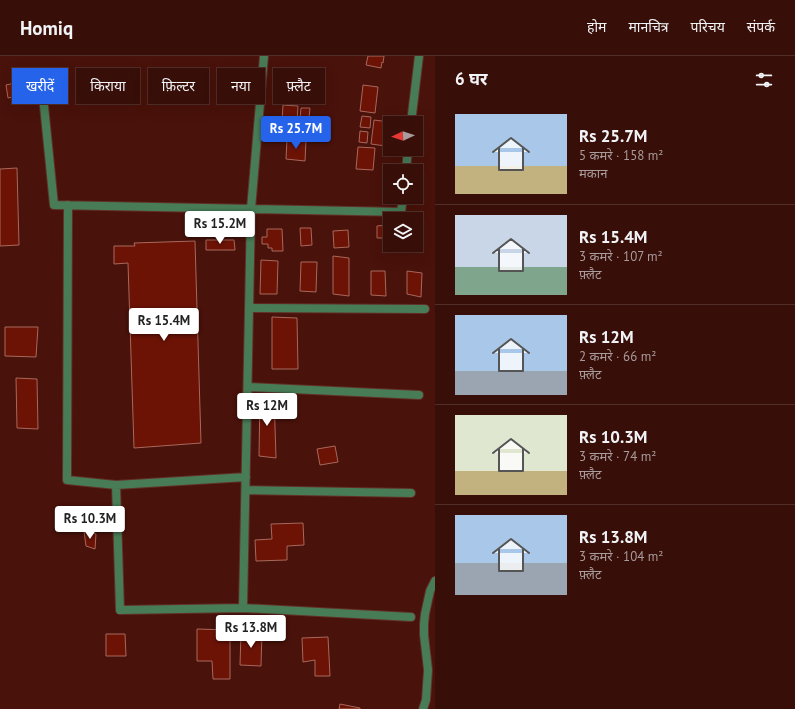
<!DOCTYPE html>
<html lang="hi">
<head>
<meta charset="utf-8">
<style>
  :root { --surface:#370e08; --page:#3e1712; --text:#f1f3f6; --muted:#aa9c9c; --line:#512e29; --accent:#2563eb }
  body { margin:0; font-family:"PT Sans","Noto Sans Devanagari",sans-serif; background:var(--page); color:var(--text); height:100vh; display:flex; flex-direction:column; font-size:15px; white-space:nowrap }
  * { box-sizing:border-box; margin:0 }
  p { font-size:13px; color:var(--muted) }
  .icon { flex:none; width:22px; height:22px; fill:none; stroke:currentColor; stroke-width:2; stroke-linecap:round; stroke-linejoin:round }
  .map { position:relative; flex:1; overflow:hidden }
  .sheet { display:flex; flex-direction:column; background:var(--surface); width:360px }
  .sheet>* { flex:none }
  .guide { position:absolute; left:12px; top:12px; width:363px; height:36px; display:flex; gap:8px }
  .needle { width:26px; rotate:267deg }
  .tools { position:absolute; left:383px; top:60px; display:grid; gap:8px }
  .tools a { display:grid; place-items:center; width:40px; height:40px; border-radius:0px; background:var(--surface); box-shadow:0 4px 16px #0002,0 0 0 1px var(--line); font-size:20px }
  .price { position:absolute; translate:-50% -34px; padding:0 9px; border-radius:4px; background:#fff; color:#222; font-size:13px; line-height:26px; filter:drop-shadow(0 1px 2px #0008) }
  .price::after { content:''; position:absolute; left:50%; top:24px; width:12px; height:9px; margin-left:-6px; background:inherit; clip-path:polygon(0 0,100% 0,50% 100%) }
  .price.selected { background:var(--accent); color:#fff }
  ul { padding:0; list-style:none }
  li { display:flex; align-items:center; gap:12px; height:100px; padding:0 20px }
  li+li { border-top:1px solid var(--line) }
  li span { display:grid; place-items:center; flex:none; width:112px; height:80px; border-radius:0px; color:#555 }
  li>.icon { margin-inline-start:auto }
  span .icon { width:48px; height:48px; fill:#fffc; stroke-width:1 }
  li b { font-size:17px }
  h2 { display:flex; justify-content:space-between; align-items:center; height:48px; padding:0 20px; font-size:17px }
  .tag { padding:0 14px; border-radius:0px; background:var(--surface); box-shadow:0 4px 16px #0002,0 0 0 1px var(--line); font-size:14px; line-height:36px }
  .tag.selected { background:var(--accent); color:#fff }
  header { display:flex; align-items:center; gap:24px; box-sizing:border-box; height:56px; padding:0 20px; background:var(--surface); border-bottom:1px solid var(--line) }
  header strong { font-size:19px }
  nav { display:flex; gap:22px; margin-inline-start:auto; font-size:14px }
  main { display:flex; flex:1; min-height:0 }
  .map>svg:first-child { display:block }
  .building { fill:#6c1306; stroke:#a8685c }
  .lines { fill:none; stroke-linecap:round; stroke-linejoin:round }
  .street-casing { stroke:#622f27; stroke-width:10 }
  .street { stroke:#477c56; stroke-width:8 }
</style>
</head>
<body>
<header>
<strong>Homiq</strong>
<nav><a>होम</a><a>मानचित्र</a><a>परिचय</a><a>संपर्क</a></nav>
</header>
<main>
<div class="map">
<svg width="435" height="653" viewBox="0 0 435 653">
  <rect width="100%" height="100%" fill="#49120a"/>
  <path class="building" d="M368,0h16l-1,7 -1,-1 -1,6 -15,-3z
    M291,21l20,1 -1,26 -21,-1z
    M15,27l2,13 -9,2 -2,-13z
    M363,29l15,2 -3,26 -15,-2z
    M283,49l15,1 -2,31h-15z
    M301,52h9l-1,10h-9z
    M362,60l9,1 -1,11 -10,-1z
    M374,64l15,2 -3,24 -15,-2z
    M299,68l8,1 -1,10h-8z
    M360,75l8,1 -1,11 -8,-1z
    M287,83l19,1 -1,21 -19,-2z
    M358,91l17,1 -2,22 -17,-1z
    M17,112l2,77 -19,1v-77z
    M387,169v13h-10v-12z
    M300,172h11l1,17 -11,1z
    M267,173h15l1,22h-11v-3h-4v-4h-6v-7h5z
    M348,174l1,17 -15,1 -1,-17z
    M206,184h28l1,10h-29z
    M195,185l6,202 -67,5 -6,-185 -14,1v-18h21l-1,-3z
    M333,200l16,2v38l-16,-2z
    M261,204l17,1 -1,33h-17z
    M301,206h16l-1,30 -16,-1z
    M371,215h14l1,25 -15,-1z
    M407,215l15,2 -1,24 -14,-3z
    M272,261l25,1 1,51h-26z
    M5,271h33l-2,30 -31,-1z
    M16,322l21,1 1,50 -21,-1z
    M260,338l14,1 2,63 -17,-2z
    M335,390l3,16 -18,3 -3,-16z
    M303,467l1,22 -17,1v14l-31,1 -1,-21 17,-1 -1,-15z
    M84,475l12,3 -1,15 -9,-3z
    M197,573l33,1v49h-17l-1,-18h-15z
    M262,575l-1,35 -21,-1 1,-33z
    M106,578h19l1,22h-20z
    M328,581l2,39h-15v-16l-12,2 -1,-24z
    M340,648l20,4v1h-21z"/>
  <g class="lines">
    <defs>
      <path id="street" d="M42,30l12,119 347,7 2,-15
        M411,67l8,-67
        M406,115l2,-22
        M68,149l-1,275 49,5 130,-8
        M249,252l176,1
        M248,331l171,8
        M116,429l4,125 123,-2 168,9
        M246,434l165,3
        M243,552l8,-399 13,-153
        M423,653l3,-9 2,-30 -4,-35v-11l1,-10 5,-23 5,-10"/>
    </defs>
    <use href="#street" class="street-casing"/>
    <use href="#street" class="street"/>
  </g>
</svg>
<div class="tools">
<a><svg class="needle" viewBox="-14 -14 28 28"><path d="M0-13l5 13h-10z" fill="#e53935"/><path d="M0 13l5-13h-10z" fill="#aa9c9c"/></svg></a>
<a><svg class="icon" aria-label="locate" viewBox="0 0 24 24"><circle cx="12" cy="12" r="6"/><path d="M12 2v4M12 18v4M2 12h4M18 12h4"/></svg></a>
<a><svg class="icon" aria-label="layers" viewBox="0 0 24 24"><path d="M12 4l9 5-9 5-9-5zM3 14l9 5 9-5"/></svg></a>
</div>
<b class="price selected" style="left:296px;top:94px">Rs 25.7M</b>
<b class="price" style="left:220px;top:189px">Rs 15.2M</b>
<b class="price" style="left:164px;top:286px">Rs 15.4M</b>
<b class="price" style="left:267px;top:371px">Rs 12M</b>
<b class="price" style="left:90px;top:484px">Rs 10.3M</b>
<b class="price" style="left:251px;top:593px">Rs 13.8M</b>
<div class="guide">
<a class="tag selected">खरीदें</a>
<a class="tag">किराया</a>
<a class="tag">फ़िल्टर</a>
<a class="tag">नया</a>
<a class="tag">फ़्लैट</a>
</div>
</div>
<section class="sheet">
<h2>6 घर<svg class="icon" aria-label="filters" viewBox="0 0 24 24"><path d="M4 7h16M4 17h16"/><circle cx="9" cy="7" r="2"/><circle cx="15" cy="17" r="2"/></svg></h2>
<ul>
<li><span style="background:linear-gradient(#a9c7e8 65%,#c2b280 0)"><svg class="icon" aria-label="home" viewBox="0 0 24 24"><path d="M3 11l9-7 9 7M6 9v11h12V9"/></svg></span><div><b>Rs 25.7M</b><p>5 कमरे · 158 m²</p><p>मकान</p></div></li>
<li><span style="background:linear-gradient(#c9d6e8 65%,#7fa58c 0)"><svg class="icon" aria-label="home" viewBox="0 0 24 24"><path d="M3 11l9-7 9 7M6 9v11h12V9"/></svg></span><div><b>Rs 15.4M</b><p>3 कमरे · 107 m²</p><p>फ़्लैट</p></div></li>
<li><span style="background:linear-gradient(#a9c7e8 70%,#9aa5b1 0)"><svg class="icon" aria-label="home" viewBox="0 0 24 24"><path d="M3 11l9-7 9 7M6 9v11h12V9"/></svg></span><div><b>Rs 12M</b><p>2 कमरे · 66 m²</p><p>फ़्लैट</p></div></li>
<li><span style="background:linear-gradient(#dfe7d0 70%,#c2b280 0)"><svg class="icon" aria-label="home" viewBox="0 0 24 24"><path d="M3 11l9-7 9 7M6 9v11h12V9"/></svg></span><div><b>Rs 10.3M</b><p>3 कमरे · 74 m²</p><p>फ़्लैट</p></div></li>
<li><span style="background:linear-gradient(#a9c7e8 60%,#9aa5b1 0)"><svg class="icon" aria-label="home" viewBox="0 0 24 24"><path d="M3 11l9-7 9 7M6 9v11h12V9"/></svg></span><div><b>Rs 13.8M</b><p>3 कमरे · 104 m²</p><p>फ़्लैट</p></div></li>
</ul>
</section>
</main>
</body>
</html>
